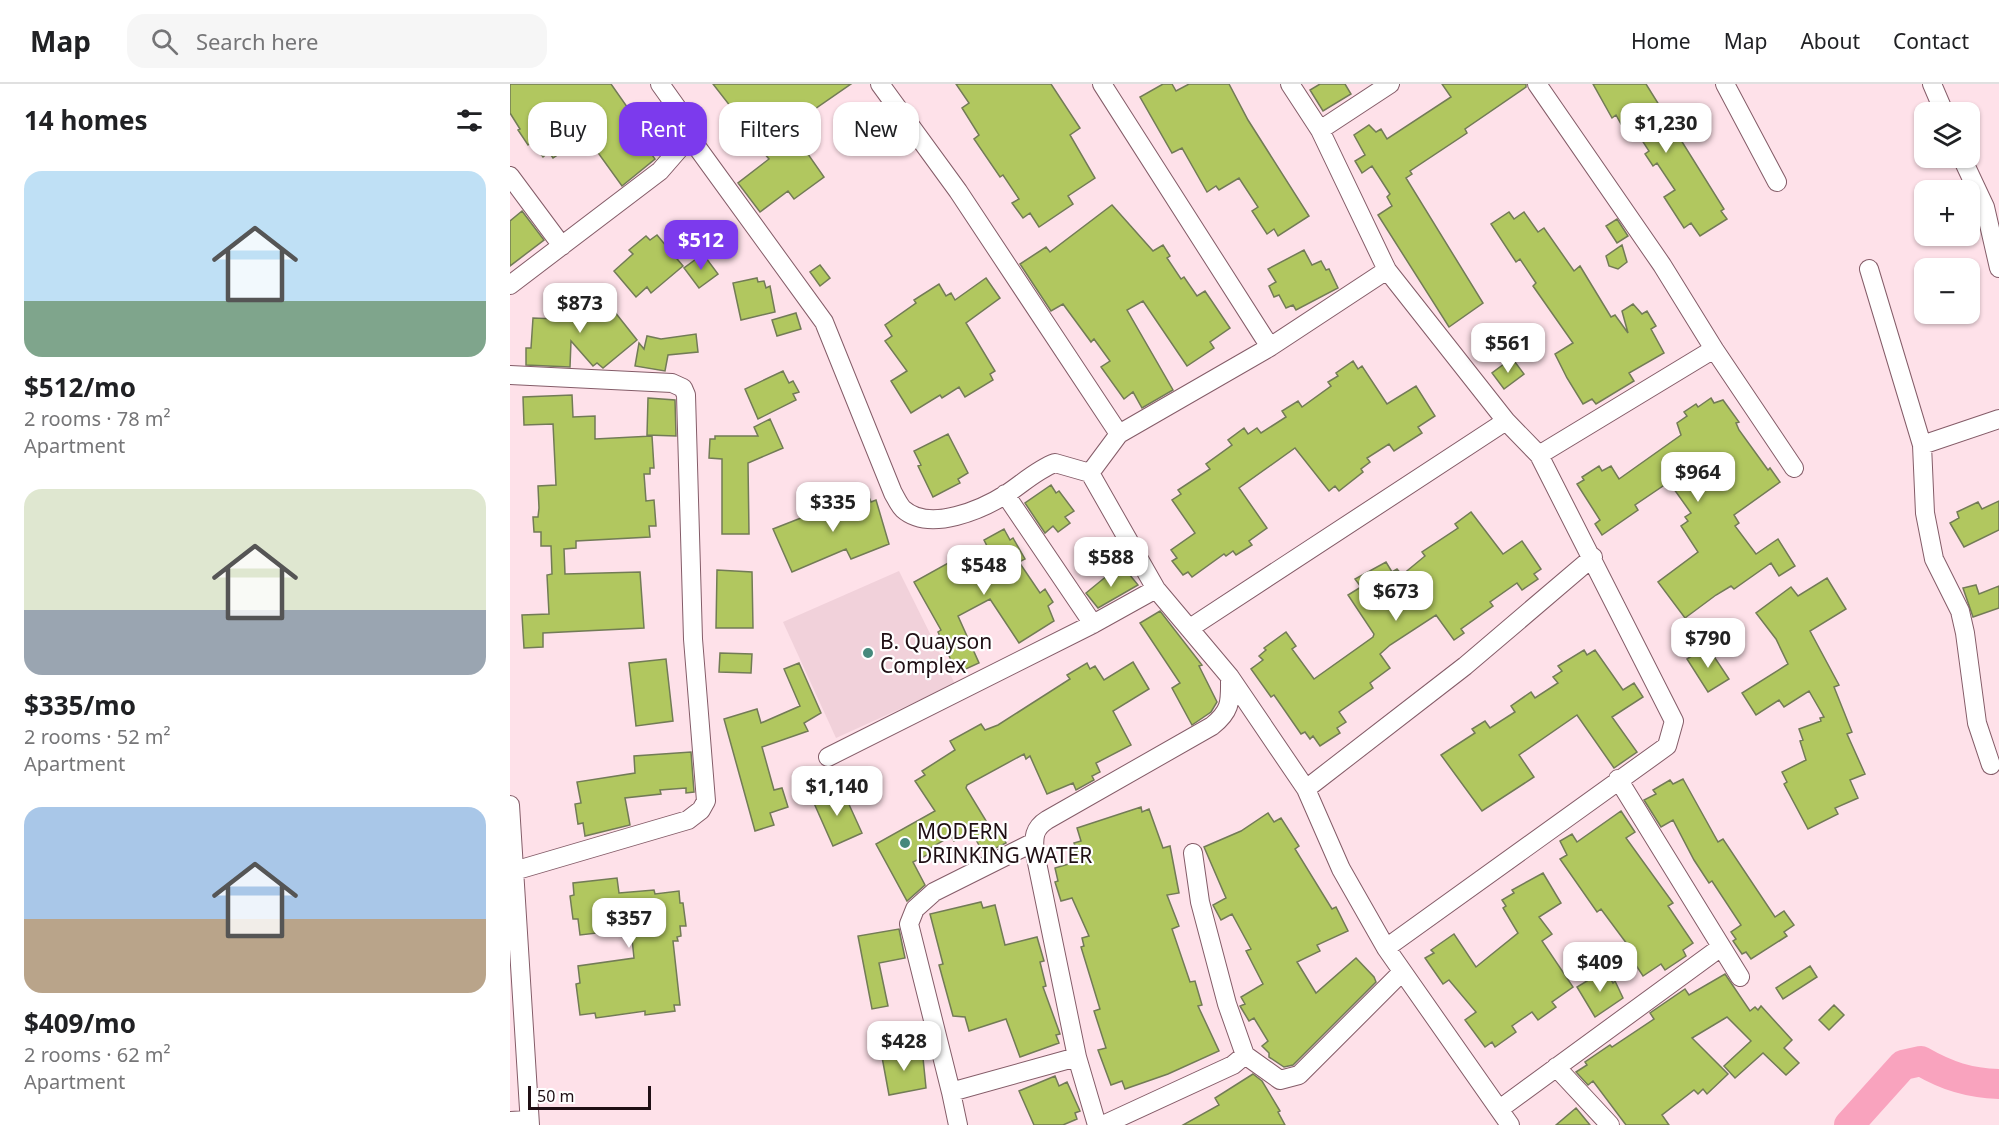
<!DOCTYPE html>
<html lang="en">
<head>
<meta charset="utf-8">
<style>
  :root { --surface:#fff; --page:#f6f6f6; --text:#202124; --muted:#757577; --line:#e0e0e0; --accent:#7c3aed }
  body { margin:0; font-family:"Noto Sans",sans-serif; background:var(--page); color:var(--text); height:100vh; display:flex; flex-direction:column; font-size:22px; white-space:nowrap }
  * { box-sizing:border-box; margin:0 }
  p { font-size:20px; color:var(--muted) }
  .icon { flex:none; width:33px; height:33px; fill:none; stroke:currentColor; stroke-width:2; stroke-linecap:round; stroke-linejoin:round }
  .map { position:relative; flex:1; overflow:hidden }
  .panel { display:flex; flex-direction:column; background:var(--surface); width:510px }
  .panel>* { flex:none }
  .top-card { position:absolute; left:18px; top:18px; width:570px; height:54px; display:flex; gap:12px }
  .buttons { position:absolute; left:1404px; top:18px; display:grid; gap:12px }
  .buttons a { display:grid; place-items:center; width:66px; height:66px; border-radius:12px; background:var(--surface); box-shadow:0 2px 4px #0004; font-size:30px }
  .scale { position:absolute; left:18px; bottom:15px; width:123px; box-sizing:border-box; padding-left:6px; border:3px solid #1f0f14; border-top:0; font-size:16px; line-height:21px; white-space:nowrap; color:#1f0f14; -webkit-text-stroke:4px #fff; paint-order:stroke }
  .price { position:absolute; translate:-50% -51px; padding:0 14px; border-radius:12px; background:#fff; color:#222; font-size:20px; line-height:39px; filter:drop-shadow(0 2px 3px #0008) }
  .price::after { content:''; position:absolute; left:50%; top:36px; width:18px; height:14px; margin-left:-9px; background:inherit; clip-path:polygon(0 0,100% 0,50% 100%) }
  .price.active { background:var(--accent); color:#fff }
  ul { padding:0; list-style:none }
  li { display:grid; align-content:center; gap:12px; height:318px; padding:0 24px }
  li span { display:grid; place-items:center; height:186px; border-radius:18px; color:#555 }
  li>.icon { margin-inline-start:auto }
  span .icon { width:108px; height:108px; fill:#fffc; stroke-width:1 }
  li b { font-size:26px }
  h2 { display:flex; justify-content:space-between; align-items:center; height:72px; padding:0 24px; font-size:26px }
  .tag { padding:0 21px; border-radius:18px; background:var(--surface); box-shadow:0 2px 4px #0004; font-size:21px; line-height:54px }
  .tag.active { background:var(--accent); color:#fff }
  header { display:flex; align-items:center; gap:36px; box-sizing:border-box; height:84px; padding:0 30px; background:var(--surface); border-bottom:2px solid var(--line) }
  header strong { font-size:28px }
  nav { display:flex; gap:33px; margin-inline-start:auto; font-size:21px }
  .search { width:420px; height:54px; background:var(--page); display:flex; align-items:center; gap:15px; box-sizing:border-box; padding:0 21px; border-radius:18px; color:var(--muted); font-size:22px }
  main { display:flex; flex:1; min-height:0 }
  .map>svg:first-child { display:block }
  .built { fill:#f1d1da }
  .lines { fill:none; stroke-linecap:round; stroke-linejoin:round }
  .river { stroke:#f9a3be; stroke-width:30 }
  .building { fill:#b1c75f; stroke:#727b56; stroke-width:1.5 }
  .minor-casing { stroke:#845c68; stroke-width:20 }
  .minor { stroke:#fff; stroke-width:18 }
  .poi-dot { fill:#46897c; stroke:#fff; stroke-width:2 }
  .labels { text-anchor:middle; dominant-baseline:central; stroke-width:4.5; stroke-linejoin:round; paint-order:stroke }
  .poi-label { font-size:21px; fill:#1f0f14; stroke:#fff; text-anchor:start }
</style>
</head>
<body>
<header>
<strong>Map</strong>
<div class="search"><svg class="icon" aria-label="search" viewBox="0 0 24 24"><circle cx="10" cy="10" r="6"/><path d="M15 15l6 6"/></svg>Search here</div>
<nav><a>Home</a><a>Map</a><a>About</a><a>Contact</a></nav>
</header>
<main>
<section class="panel">
<h2>14 homes<svg class="icon" aria-label="filters" viewBox="0 0 24 24"><path d="M4 7h16M4 17h16"/><circle cx="9" cy="7" r="2"/><circle cx="15" cy="17" r="2"/></svg></h2>
<ul>
<li><span style="background:linear-gradient(#bfe0f5 70%,#7fa58c 0)"><svg class="icon" aria-label="home" viewBox="0 0 24 24"><path d="M3 11l9-7 9 7M6 9v11h12V9"/></svg></span><div><b>$512/mo</b><p>2 rooms · 78 m²</p><p>Apartment</p></div></li>
<li><span style="background:linear-gradient(#dfe7d0 65%,#9aa5b1 0)"><svg class="icon" aria-label="home" viewBox="0 0 24 24"><path d="M3 11l9-7 9 7M6 9v11h12V9"/></svg></span><div><b>$335/mo</b><p>2 rooms · 52 m²</p><p>Apartment</p></div></li>
<li><span style="background:linear-gradient(#a9c7e8 60%,#b9a48a 0)"><svg class="icon" aria-label="home" viewBox="0 0 24 24"><path d="M3 11l9-7 9 7M6 9v11h12V9"/></svg></span><div><b>$409/mo</b><p>2 rooms · 62 m²</p><p>Apartment</p></div></li>
</ul>
</section>
<div class="map">
<svg width="1489" height="1041" viewBox="0 0 1489 1041">
  <rect width="100%" height="100%" fill="#fee1e9"/>
  <path class="built" d="M389,487l56,113 -119,54 -53,-116z"/>
  <g class="lines">
    <path class="river" d="M1339,1041l54,-60 18,-4c26,15 48,22 78,23"/>
  </g>
  <path class="building" d="M0,0h101l19,27 -6,4 31,44 -33,27 -36,-50 -33,22 -4,-6 -6,5 -11,-15 -4,3 -10,-15 2,-1 -10,-16z
    M203,0h138l-62,43 35,50 -30,22 -6,-8 -28,21 -22,-29 31,-24 -22,-26 -6,5 -13,-15 5,-5 -6,-8 4,-3z
    M446,0h95l29,44 -10,7 25,43 -27,18 5,8 -34,23 -9,-14 -7,5 -11,-15 7,-4 -16,-24 -3,2 -26,-38 5,-4 -17,-27 7,-5z
    M653,0h9l4,7 13,-7h40l19,36 61,96 -31,20 -4,-7 -7,5 -15,-23 6,-4 -19,-29 -20,12 -3,-4 -9,6 -25,-44 -10,5 -32,-56z
    M810,0h25l6,10 -28,17 -13,-21z
    M932,0h84v3l-61,42 2,4 -57,38 2,3 -6,4 77,125 -34,24 -71,-112 14,-9 -5,-9 3,-3 -18,-28 -10,7 -7,-12 10,-6 -11,-20 15,-10 7,7 5,-3 6,10 64,-42z
    M1083,0h53l78,125 -3,2 6,8 -27,17 -9,-13 -7,5 -20,-31 11,-7 -18,-27 -4,3 -8,-12 4,-3 -20,-31 -8,4 -5,-9 -4,3z
    M602,121l41,46 10,-6 7,11 -3,2 14,21 3,-2 13,19 8,-5 25,37 -20,14 4,6 -27,18 -44,-65 -16,9 46,80 -31,18 -9,-16 -9,7 -23,-32 9,-6 -16,-22 -3,3 -28,-38 -12,7 -31,-47 26,-17 4,5z
    M12,127l22,29 -34,26v-45z
    M999,128l5,7 10,-7 14,20 6,-4 30,43 6,-5 31,51 4,-2 13,18 -6,-22 11,-7 9,10 5,-3 9,15 -5,3 13,24 -35,20 5,8 -38,23 -4,-5 -9,5 -16,-26 -12,-24 18,-11 -40,-57 3,-3 -16,-24 -4,3 -25,-38z
    M1107,135l11,17 -11,7 -11,-17z
    M147,151l26,31 -32,27 -4,-6 -11,10 -22,-26 19,-17 -4,-4 17,-14 4,4z
    M1112,161l5,17 -9,7 -9,-3 -3,-10z
    M794,166l8,15 9,-4 5,9 3,-1 9,19 -42,22 -3,-5 -7,3 -7,-13 -5,2 -5,-11 7,-4 -8,-13z
    M193,170l15,20 -19,14 -15,-20z
    M310,181l10,13 -10,8 -10,-14z
    M247,194l1,4 6,-1 2,7 4,-2 5,26 -34,8 -8,-37z
    M476,194l14,20 -34,25 29,48 -5,3 3,6 -28,17 -6,-10 -17,11 -2,-3 -29,18 -20,-32 16,-10 -22,-30 7,-5 -7,-11 31,-22 -2,-3 25,-16 7,12 5,-3 4,7z
    M76,200l9,11 4,-3 38,48 -34,28 -6,-5 -4,3 -22,-25 -1,26 -44,-2v-17h5l2,-30 47,2 -16,-18z
    M286,229l5,16 -24,7 -5,-16z
    M186,250l2,18 -30,3 -3,16 -30,-5 4,-23 5,6 3,-13 14,3z
    M1002,274l12,16 -20,15 -12,-16z
    M843,277l5,8 4,-3 25,38 29,-18 19,30 -17,11 4,6 -28,18 -5,-7 -22,14 3,4 -9,7 2,3 -24,19 -4,-5 -6,5 -34,-43 -56,40 28,40 -18,13 3,4 -16,10 -3,-4 -7,5 -2,-2 -32,23 -4,-5 -5,3 -11,-14 5,-3 -6,-8 24,-17 -23,-33 9,-6 -3,-4 32,-21 -4,-5 26,-19 -4,-5 16,-12 4,6 9,-6 4,5 25,-16 -4,-6 16,-10 4,6 29,-21 -3,-4 10,-6 -2,-3z
    M273,287l6,12 4,-2 6,11 -6,2 3,6 -38,19 -13,-30z
    M62,311l1,22 22,-1v23l57,-3 2,32h-4v6h-6l2,27 8,-1 2,26h-7l1,11 -74,4v7l-12,1 1,25 75,-2 4,56 -101,5v14l-19,1 -2,-33 27,-1 -2,-39 5,-1 -1,-28h-10v-14h-7l-1,-15h5l1,-9 -1,-22 18,-1 -3,-61 -29,1 -1,-28z
    M138,314l27,2 1,36 -29,-1z
    M1201,314l3,5 9,-3 16,22 -3,1 3,7 29,40 2,-2 10,14 -46,33 5,8 -4,3 21,28 22,-15 17,27 -16,10 -8,-13 -37,26 -3,-3 -15,9 -31,23 -27,-36 40,-30 -17,-26 7,-5 -3,-4 6,-4 -22,-31 -34,23 3,5 -36,25 -7,-11 5,-4 -23,-36 7,-4 -2,-3 17,-11 3,5 9,-5 8,13 62,-44 -4,-12 10,-7 -3,-4 12,-8 2,3z
    M260,335l13,29 -35,15 1,71h-27v-75l-13,-1 1,-19h5v-3h43l-4,-9z
    M438,350l20,39 -10,6 2,4 -27,14 -15,-31 3,-1 -7,-14z
    M541,401l5,8 3,-2 15,20 -9,6 5,6 -12,9 -5,-6 -8,7 -20,-30z
    M357,408l4,10 5,-2 13,44 -38,15 -5,-10 -54,23 -19,-43z
    M1489,417v29l-35,17 -14,-24 9,-5 -2,-6 21,-10 4,7z
    M961,428l32,42 19,-13 19,28 -7,5 4,5 -16,11 -5,-7 -27,19 3,4 -32,23 3,4 -10,7 -18,-25 -46,30 -10,9 10,14 -20,15 3,5 -34,24 7,10 -9,6 3,5 -20,13 -7,-10 -3,3 -5,-7 -4,2 -27,-39 -3,2 -20,-28 12,-9 -4,-4 7,-6 -2,-2 22,-16 10,14 -4,3 22,30 59,-42 1,-3 -26,-39 13,-8 -6,-8 31,-17 6,10 5,-3 5,6 23,-19 -3,-4 36,-24 -3,-4z
    M494,445l6,11 3,-2 12,21 -6,3 21,31 5,-4 8,13 -5,4 6,15 -35,22 -29,-44 -32,17 21,47 -22,10 -19,-41 3,-2 -27,-48 45,-25 2,4 26,-15 -3,-6z
    M615,485l13,16 -40,23 -12,-15 28,-23 3,4z
    M207,486l35,2 1,56h-37z
    M1317,494l19,31 -36,22 29,54 -5,2 18,45 -5,2 18,40 -15,6 8,18 -23,10 3,6 -30,15 -24,-45 3,-2 -5,-10 24,-12 -6,-19 3,-1 -4,-11 22,-8 -1,-3 4,-1 -15,-26 -25,16 -5,-7 -23,15 -14,-22 46,-29 -12,-25 -20,-26 35,-26 7,9z
    M1466,501l3,9 20,-8v22l-26,9 -10,-29z
    M650,527l42,54 -3,1 18,36 -6,10 -19,13 -20,-37 8,-5 -40,-60z
    M1197,562l22,33 -21,13 -21,-33z
    M1074,566l3,5 8,-5 28,40 11,-7 9,14 -31,20 25,35 -23,16 -37,-53 -58,40 15,22 -52,34 -41,-56 34,-22 -3,-4 13,-8 5,7 25,-16 -4,-6 20,-14 4,6 23,-15 -5,-6 9,-6 -4,-5z
    M210,569l32,1 -1,19 -32,-1z
    M156,575l7,62 -37,5 -7,-63z
    M623,578l16,27 -36,22 18,34 -35,18 4,9 -8,4 2,4 -18,10 -3,-7 -26,11 -17,-38 -4,3 -2,-5 -57,31 -1,3 28,46 6,-3 6,12 -22,11 -13,-23 -17,10 -3,-5 -24,14 2,4 -16,8 12,23 -18,16 -31,-57 59,-33 -20,-30 10,-6 -3,-4 33,-21 -5,-9 31,-17 4,6 13,-5 72,-46 -3,-4 20,-12 3,6 5,-3 9,14z
    M289,579l22,50 -17,10 4,8 -46,16 12,43 8,-2 6,19 -18,6 4,12 -19,6 -31,-112 33,-10 4,14 39,-17 -16,-37z
    M181,668l3,40 -8,1v-5l-26,2 1,4 -36,4 5,27 -45,11 -2,-13 -5,1 -3,-20 6,-1 -4,-21 58,-9 -1,-17z
    M1173,695l35,63 5,-3 52,78 9,-6 10,14 -10,7 3,4 -36,23 -5,-7 -4,2 -9,-13 3,-2 -5,-7 10,-7 -29,-44 -3,2 -15,-23 -21,-40 -12,7 -17,-27 12,-6 -3,-4 17,-10 3,4z
    M332,705l20,44 -29,13 -20,-45z
    M631,723l1,5 7,-3 14,39 7,-2 9,47 -12,2 12,31 -7,3 18,53 5,-1 7,24 -4,1 21,45 -51,23 -43,15 -3,-8 -11,4 -13,-35 8,-2 -12,-37 6,-2 -19,-62 3,-1 -2,-8 7,-2 -17,-38 -11,3 -6,-19 3,-1 -3,-13 17,-5 -3,-9 8,-3 -3,-8 7,-2 -4,-13z
    M1111,727l14,21 -9,6 47,65 -5,3 25,37 -10,7 3,6 -21,14 -4,-6 -18,12 -19,-29 3,-3 -26,-35 -4,3 -37,-53 7,-4 -7,-14 12,-7 5,8z
    M758,729l6,9 7,-4 18,28 -4,3 37,60 4,-2 12,24 -31,14 3,6 -23,11 19,31 40,-35 18,19 2,5 -83,83 -9,2 -15,-10v-4l-7,-7 6,-5 -14,-23 -5,3 -9,-15 5,-2 -4,-7 22,-13 -17,-33 5,-2 -19,-35 -11,6 -8,-15 13,-7 -22,-51 37,-16z
    M1033,789l18,30 -22,14 13,17 -10,7 31,46 -21,15 4,5 -18,13 -6,-8 -20,14 4,6 -21,15 -3,-5 -7,5 -20,-27 11,-8 -27,-32 -6,4 -18,-26 9,-5 -3,-3 23,-16 22,33 42,-34 -15,-25 3,-2 -4,-6 12,-7 -2,-3z
    M107,794l2,15 35,-3 1,4 24,-3 1,12h3l3,23h-6l1,10 -4,1 1,4h-5l7,64h-6l1,6 -30,4v-4l-49,7 -1,-5 -15,2 -4,-31 4,-1 -2,-17 56,-8 -3,-29 -51,6 -2,-16h-5l-3,-23 4,-1 -1,-12z
    M471,818l2,6 12,-3 10,40 32,-8 7,24 -4,1 6,24 -3,1 17,47 -4,1 3,8 -39,14 -14,-38 -37,12 -4,-14 -12,-1 -14,-51 4,-1 -13,-50z
    M389,845l6,29 -26,5 9,43 -16,3 -14,-73z
    M1300,882l7,11 -34,22 -7,-11z
    M1095,886l8,13 2,-2 8,17 -28,19 -18,-30z
    M1215,890l25,37 5,-4 3,3 3,-4 31,34 -8,8 15,15 -13,12 -23,-22 -28,25 -11,-12 27,-25 -24,-24 -35,21 36,36 -21,20 -4,-5 -5,5 -4,-4 -32,25 7,10h-43l-33,-44 -5,4 -12,-13 11,-7 -2,-3 25,-17 2,2 42,-28 -4,-6 35,-24 4,6z
    M1324,921l10,10 -15,15 -10,-10z
    M408,965l2,10 3,-1 3,30 -37,7 -7,-38z
    M743,990l9,7 18,30 -2,1 7,13h-102l36,-20 -4,-7z
    M545,992l4,10 8,-4 13,29 -5,2 2,6 -14,6h-29l-15,-34z
    M1066,1024l14,17h-34z"/>
  <g class="lines">
    <defs>
      <path id="minor" d="M150,0l20,28 6,20 138,190 69,171c3,5 6,12 10,16 27,24 80,0 105,-16 15,-10 30,-24 47,-30l35,10 29,-39 151,-87 117,-77
        M370,0l78,107 161,243
        M592,0l168,263
        M780,0l30,46 67,140 119,151 33,34 135,266 -7,25 -281,202
        M1027,0l125,181 52,84 80,119
        M1215,0l52,98
        M1422,0l12,28
        M810,46l70,-46
        M1452,74l23,49 14,61
        M0,92l52,70
        M1359,185l53,176
        M0,201l150,-114 20,-23 6,-16
        M0,291l162,8 11,5 3,7 7,244 13,162 -5,9 -13,10 -174,51
        M1029,371l175,-106
        M580,389l66,116 74,88 76,112 35,80 45,79 124,177
        M495,410l88,130
        M680,544l316,-207
        M318,673l265,-133 63,-35
        M1481,681l-14,-42 -12,-90 -5,-22 -26,-52 -9,-46 -3,-68 77,-26
        M1108,695l122,198
        M796,705l159,-123 128,-109
        M0,721l20,320
        M524,758l-100,50 -19,17 -6,15 42,168 126,-35
        M683,769l7,49 27,102 18,51
        M1046,983l54,58
        M441,1008l7,33
        M991,1024l220,-161
        M0,1037l19,-1
        M587,1041l-20,-68 -42,-204c-2,-15 -1,-25 12,-33l165,-94c20,-16 18,-25 18,-49
        M593,1041l130,-60 12,-10 35,25 19,-5 103,-103"/>
    </defs>
    <use href="#minor" class="minor-casing"/>
    <use href="#minor" class="minor"/>
  </g>
  <g class="poi-dot">
    <circle cx="358" cy="569" r="6"/>
    <circle cx="395" cy="759" r="6"/>
  </g>
  <g class="labels">
    <g class="poi-label">
      <text x="370" y="557">B. Quayson<tspan x="370" dy="24">Complex</tspan></text>
      <text x="407" y="747">MODERN<tspan x="407" dy="24">DRINKING WATER</tspan></text>
    </g>
  </g>
</svg>
<div class="buttons">
<a><svg class="icon" aria-label="layers" viewBox="0 0 24 24"><path d="M12 4l9 5-9 5-9-5zM3 14l9 5 9-5"/></svg></a>
<a>+</a>
<a>−</a>
</div>
<div class="scale">50 m</div>
<b class="price" style="left:1156px;top:70px">$1,230</b>
<b class="price active" style="left:191px;top:187px">$512</b>
<b class="price" style="left:70px;top:250px">$873</b>
<b class="price" style="left:998px;top:290px">$561</b>
<b class="price" style="left:1188px;top:419px">$964</b>
<b class="price" style="left:323px;top:449px">$335</b>
<b class="price" style="left:601px;top:504px">$588</b>
<b class="price" style="left:474px;top:512px">$548</b>
<b class="price" style="left:886px;top:538px">$673</b>
<b class="price" style="left:1198px;top:585px">$790</b>
<b class="price" style="left:327px;top:733px">$1,140</b>
<b class="price" style="left:119px;top:865px">$357</b>
<b class="price" style="left:1090px;top:909px">$409</b>
<b class="price" style="left:394px;top:988px">$428</b>
<div class="top-card">
<a class="tag">Buy</a>
<a class="tag active">Rent</a>
<a class="tag">Filters</a>
<a class="tag">New</a>
</div>
</div>
</main>
</body>
</html>
